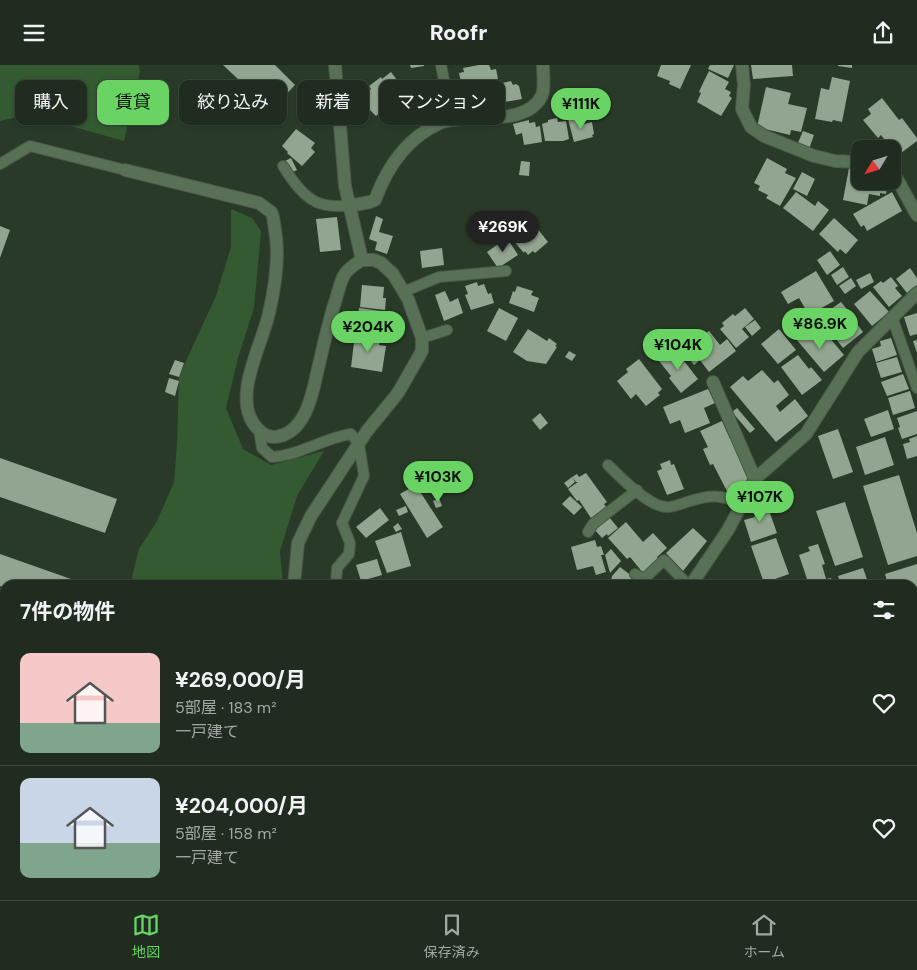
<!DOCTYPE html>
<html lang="ja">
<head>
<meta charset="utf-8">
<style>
  :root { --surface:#202c1f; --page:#2d382c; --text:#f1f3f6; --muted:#a2a7a4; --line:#3d483d; --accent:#69d464 }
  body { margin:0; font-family:"DM Sans","Noto Sans JP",sans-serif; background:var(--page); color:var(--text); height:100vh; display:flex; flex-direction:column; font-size:19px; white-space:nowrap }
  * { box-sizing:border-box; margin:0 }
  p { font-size:16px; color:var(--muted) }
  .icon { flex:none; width:28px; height:28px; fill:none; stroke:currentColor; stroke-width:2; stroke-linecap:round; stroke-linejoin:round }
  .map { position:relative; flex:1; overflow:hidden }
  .side { position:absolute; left:0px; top:515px; width:918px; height:320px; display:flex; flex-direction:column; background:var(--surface); border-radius:15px 15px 0 0; box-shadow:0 1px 4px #0004,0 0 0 1px var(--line) }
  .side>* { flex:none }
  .hud { position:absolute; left:15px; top:15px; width:500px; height:45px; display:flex; gap:10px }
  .needle { width:32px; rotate:232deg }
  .buttons { position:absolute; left:851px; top:75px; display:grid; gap:10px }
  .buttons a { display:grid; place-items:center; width:50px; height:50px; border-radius:10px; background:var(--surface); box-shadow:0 1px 4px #0004,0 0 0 1px var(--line); font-size:25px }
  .price { position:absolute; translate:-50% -42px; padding:0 11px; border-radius:18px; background:var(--accent); color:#111; font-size:16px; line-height:32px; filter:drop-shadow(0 1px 2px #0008) }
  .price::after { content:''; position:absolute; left:50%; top:30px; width:15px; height:11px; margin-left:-8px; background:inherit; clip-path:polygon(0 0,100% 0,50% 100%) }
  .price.selected { background:#222; color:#fff }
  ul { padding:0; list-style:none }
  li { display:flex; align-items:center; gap:15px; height:125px; padding:0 20px }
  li+li { border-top:1px solid var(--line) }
  li span { display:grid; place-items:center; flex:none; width:140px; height:100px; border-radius:10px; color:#555 }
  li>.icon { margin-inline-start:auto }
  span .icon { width:60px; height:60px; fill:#fffc; stroke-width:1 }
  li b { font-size:21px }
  h2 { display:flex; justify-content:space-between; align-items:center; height:60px; padding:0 20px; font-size:21px }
  .tag { padding:0 18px; border-radius:10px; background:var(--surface); box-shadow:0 1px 4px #0004,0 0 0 1px var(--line); font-size:18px; line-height:45px }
  .tag.selected { background:var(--accent); color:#111 }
  header { display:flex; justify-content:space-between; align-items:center; height:65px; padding:0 20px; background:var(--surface); font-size:22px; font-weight:800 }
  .dock { display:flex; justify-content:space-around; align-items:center; height:70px; border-top:1px solid var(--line); background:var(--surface); font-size:14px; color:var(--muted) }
  .dock a { display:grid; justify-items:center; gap:2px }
  .dock .selected { color:var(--accent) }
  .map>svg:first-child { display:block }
  .green { fill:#335a31 }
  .building { fill:#92a590 }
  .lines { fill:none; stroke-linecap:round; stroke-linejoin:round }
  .lane-casing { stroke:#485747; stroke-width:12 }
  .street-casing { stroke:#485747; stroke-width:14 }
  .secondary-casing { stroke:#485747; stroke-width:14 }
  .lane { stroke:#587156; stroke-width:10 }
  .street { stroke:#587156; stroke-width:12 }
  .secondary { stroke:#6a9266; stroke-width:12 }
</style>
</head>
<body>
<header><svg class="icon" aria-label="menu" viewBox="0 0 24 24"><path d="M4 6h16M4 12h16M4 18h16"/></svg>Roofr<svg class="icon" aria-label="share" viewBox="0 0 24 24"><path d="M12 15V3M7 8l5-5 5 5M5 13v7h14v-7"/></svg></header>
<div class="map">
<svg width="917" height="835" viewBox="0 0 917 835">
  <rect width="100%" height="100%" fill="#2a3a29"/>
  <path class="green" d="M0,0h139l1,6 -16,70 -57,-16 -50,-8 -17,4z
    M231,144l21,9 9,13 -7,77 -16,50 -12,50 17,41 28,16 53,-14 -27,45 -17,55 3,34h-148l-3,-8 7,-28 18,-28 17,-39 3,-37 2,-69 37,-80 15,-49z
    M0,544l5,4v183l-5,-1z"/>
  <path class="building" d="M223,0h52l20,20 -24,25z
    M410,0h14v1l-13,2z
    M479,0h10l2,5 5,-1 2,10 -36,8 -3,-14 5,-1 -1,-4z
    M661,0h30l-11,24 -11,-5 1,-3 -13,-5z
    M710,0h24l-6,13 -20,-9z
    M751,0h41l1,11 -40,3z
    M838,0h14v3l-14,-2z
    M709,6l20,11 -4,7 6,3 -2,4 3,2 -11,18 -24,-14 4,-9 -2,-1 5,-11z
    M391,7l15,20 -30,24 -14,-14 3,-2 -2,-5 8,-6 -2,-3 12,-9 1,2z
    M832,12l18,4 -8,41 -9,-2 -1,2 -17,-3 6,-31 8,2z
    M511,16l2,4 3,-1 3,2 3,13 -23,4 -1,-7 -3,1 -2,-12z
    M489,21l3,14h-1v5l-10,2 -1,-4 -21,4 -2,-13 10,-2 1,-2z
    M766,22l25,6 -3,11 19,4 -6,24 -10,-2 -1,5 -33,-8z
    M882,33l17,22 3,-2 15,20v3l-20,15 -16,-21 -3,3 -15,-18 8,-6 -3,-5z
    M557,53l1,4 8,-1 3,18 -6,2h-18l-3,-17 6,-2v-2z
    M582,53l2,6 8,-2 2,12 -2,1 1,2 -19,5 -6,-23z
    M529,55v3l6,-1 1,5 4,-1 2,16 -18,3 -2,-12 -6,2 -3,-11z
    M296,64l19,14 -4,5 4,4 -13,14 -15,-13 1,-1 -6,-6z
    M803,66l11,4 -5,14 -12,-4z
    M291,93l6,12 -6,3 -6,-12z
    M767,93l20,11 -2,4 11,5 -16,28 -14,-8 2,-3 -10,-5 2,-4 -6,-3z
    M521,96l9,1 -1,14 -10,-1z
    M849,103l11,2v11h28l-2,13 -6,-1v3l-11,-2 -2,11 -24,-5z
    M802,107l13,7 -8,17 -14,-7z
    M796,127l19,14 3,-5 11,9 -16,21 -30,-23z
    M892,127l10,19 -35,20 -3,-6 -3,2 -8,-13z
    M376,151l7,3 -4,13 14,4 -6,18 -12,-4 2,-8 -8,-3z
    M337,152l4,33 -21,2 -4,-33z
    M834,153l24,22 -12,14 -6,-5 -2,3 -19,-18z
    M524,154l5,7 4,-3 15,19 -13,11 -2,-2 -5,4 -3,-4 -1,2 -17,-20z
    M0,161l10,4 -10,28z
    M507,173l11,17 -20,13 -11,-16z
    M442,183l2,17 -22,3 -2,-17z
    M830,186l10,14 -13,10 -10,-15z
    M843,202l6,10 -12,8 -6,-10z
    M910,203l7,10v7l-10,8 -11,-14z
    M816,206l18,30 -25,14 -10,-17 -11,6 -7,-12z
    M870,208l4,9 -13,7 -5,-9z
    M891,212l7,9 -3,2 7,8 -13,11 -16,-20 8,-6 2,2z
    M851,213l5,8 -11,8 -6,-8z
    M477,217l1,4 6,-2 4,10 3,-1 3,10 -23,7 -6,-15 3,-1 -3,-8z
    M362,220l22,2 -1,11h3l-1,12 -25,-3z
    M517,221l16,5 -2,4 8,3 -5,14 -25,-9 4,-12 2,1z
    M445,226l5,11 8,-4 5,15 -19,8 -9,-26z
    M870,226l19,21 -17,14 -18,-22z
    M841,237l9,11 -11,7 -8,-11z
    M359,243l29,4 -2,18 -29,-4z
    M499,243l19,10 -12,23 -19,-10z
    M745,243l9,11 -12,10 7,8 -13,11 -16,-19 4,-3 -2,-3 11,-9 2,2z
    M826,247l11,14 -10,7 -11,-13z
    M917,248v21l-7,2 -6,-19z
    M851,251l12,16 -20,16 -10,-13 10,-8 -2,-4z
    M755,255l6,8 -9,8 -7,-9z
    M809,263l12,15 8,-6 15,18 -20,17 -28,-33z
    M528,264l19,12 2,-3 8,6 -2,2 2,1 -11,17 -19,-3 -14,-9z
    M779,264l17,21 -18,14 -17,-20z
    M709,266l11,14 7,-6 9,12 -27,21 -9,-12 -6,5 -13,-17 16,-12 2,2z
    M355,269l25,4 -1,7 7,1 -4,26 -31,-5z
    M891,273l6,17 -21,7 -4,-13 9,-3 -1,-5z
    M917,275v13l-4,-12z
    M673,285l2,3 2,-1 21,27 -17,14 -12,-15 2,-2 -12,-15z
    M569,286l7,4 -4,6 -7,-4z
    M798,290l11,14 2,-2 11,13 -20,15 -21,-28z
    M897,292l5,15 -21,6 -5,-15z
    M639,294l23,30 -4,4 2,2 -14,11 -10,-12 -5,5 -14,-18 11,-9 -2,-3z
    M175,295l9,3 -5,14 -10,-3z
    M762,305l12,13 4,-3 11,15 -13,11 4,6 15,-13 13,17 -32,26 -46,-55 13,-11 5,5z
    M903,309l6,15 -22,7 -6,-14z
    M169,313l10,3 -4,15 -10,-4z
    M708,324l7,14 -11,5 6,15 -25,10 -5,-13 -10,4 -7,-17z
    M910,326l5,17 -22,7 -5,-17z
    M737,343l18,21 -5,4 -18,-21z
    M888,345l6,19 -23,8 -7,-18z
    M917,346v23l-15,5 -4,-11 2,-1 -3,-9z
    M540,348l8,10 -8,7 -8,-10z
    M722,356l8,18 3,-1 17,38 -9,14 -12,5 -16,-31 -3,1 -7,-16 5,-2 -8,-16z
    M838,364l15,43 -20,7 -15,-43z
    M917,371v20l-10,3 -4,-15 7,-2 -1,-3z
    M885,372l9,28 -29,10 -9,-28z
    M0,393l117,41 -12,34 -105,-36z
    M670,395l1,5 3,-1 10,25 -17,6 -10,-24 5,-2 -2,-5z
    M586,408l21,29 -3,2 2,3 -15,11 -12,-18 -2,1 -9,-12 10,-7h-2l-4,-5 5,-3 2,3z
    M899,410l18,58v23l-29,9 -25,-79z
    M572,412l3,5 -7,6 -4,-5z
    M412,422l1,3 4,-3 26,40 -16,11 -27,-44z
    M570,431l12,11 -8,8 -12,-11z
    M439,433l3,8 -6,2 -3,-7z
    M766,437l11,31 -26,9 -7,-22 11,-3 -3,-10z
    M845,437l18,55 -28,9 -19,-55z
    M406,441l2,6 -9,4 -3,-6z
    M380,443l9,12 -23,18 -10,-11z
    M609,452l9,11 -10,8 -1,-2 -5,4 -8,-9z
    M626,457l17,20 10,-9 14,15 -10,9 3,4 -16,13 -14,-17 -3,2 -19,-21z
    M398,458l4,6 -6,3 -3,-5z
    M693,463l14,13 -24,30 -17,-18z
    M401,467l10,34 -24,7 -12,-32z
    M776,473l13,36 -25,9 -13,-37z
    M595,475l2,7 4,-1 3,9h-3l5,17 -10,3 -3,-9 -16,4 -6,-23z
    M818,479l7,20 -3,1 4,14 5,-1 2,7h-24l-10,-30 11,-4 -2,-4z
    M611,484l10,12 -11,12 -5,-18z
    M0,489l88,31h-83v3l-5,-2z
    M377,494l5,16 -21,6 -5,-16z
    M917,499v106l-5,-13v-72h-24l-3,-11z
    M620,502l24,18h-34l2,-9z
    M863,503l6,17h-28l-3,-9z
    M917,725v37l-5,-12v-16l3,-1 -2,-7z
    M912,760l5,12v5l-5,1z
    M912,820l5,15h-24l-1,-5h20z
    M136,830l13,5h-15z
    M152,830h16l-1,2 8,3h-25z
    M191,830h15l-2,5h-15z
    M305,830h26l-2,5h-25z
    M333,830h26l-2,5h-26z
    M540,830l13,5h-15z
    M556,830h42l-2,5h-36l-5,-2z
    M606,830h31l-13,5h-17z
    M706,830h16l2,5h-16z
    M734,830h33l2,5h-33z"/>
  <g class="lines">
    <defs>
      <path id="lane" d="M441,0l11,56
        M0,99l30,-18 95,24
        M283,101c9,14 22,34 39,38 8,3 18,2 27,2
        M403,227l36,-15 67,-6
        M892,252l25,71
        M422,273l25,-8
        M259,365l3,18 10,9c28,-2 52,-19 79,-23l8,10 5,32 -22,47 8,20 -1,11 -12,14 -1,17
        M608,400c12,12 41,42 59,42 8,0 16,-4 23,-6 22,-7 31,-6 52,3
        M588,467l5,-8 44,-34
        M635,509l9,5 20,-19 24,25
        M267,830l11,5"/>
      <path id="street" d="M742,0l2,20 -2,24 9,18 13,9 50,20 21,5 25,1
        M125,105l134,33c4,3 8,6 12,9 3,4 3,13 4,18 5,27 0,57 -6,83 -7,32 -35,80 -16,110 5,7 12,14 21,14 30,-2 38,-40 43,-64 6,-25 11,-50 19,-74 2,-7 4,-15 7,-22 4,-8 12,-13 19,-17
        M892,111l5,3 20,36
        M349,141l21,-4 5,-2c12,-33 32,-62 65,-77 26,-11 87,6 102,-28 3,-7 1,-22 1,-30
        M713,317l42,97
        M294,520l4,-42 13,-27 56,-85 31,-38 24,-42v-13l-14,-39 -15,-25 -12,-11 -7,-3h-12l-17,-74 -10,-121
        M691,520l37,-55 27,-51 51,-45 52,-82 59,-59
        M912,683l5,-1
        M0,745l5,1
        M488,830l3,5
        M2,835l4,-5
        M45,835l9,-5
        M110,835l12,-5"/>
      <path id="secondary" d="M661,830l2,5
        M458,835l12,-5"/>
    </defs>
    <use href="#lane" class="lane-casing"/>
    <use href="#street" class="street-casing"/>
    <use href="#secondary" class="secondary-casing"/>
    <use href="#lane" class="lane"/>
    <use href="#street" class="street"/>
    <use href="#secondary" class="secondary"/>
  </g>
</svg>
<div class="buttons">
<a><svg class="needle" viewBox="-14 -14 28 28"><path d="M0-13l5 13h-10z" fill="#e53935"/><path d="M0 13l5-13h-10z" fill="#a2a7a4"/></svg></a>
</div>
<b class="price" style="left:581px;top:65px">¥111K</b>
<b class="price selected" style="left:503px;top:188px">¥269K</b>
<b class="price" style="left:820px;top:285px">¥86.9K</b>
<b class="price" style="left:368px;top:288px">¥204K</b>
<b class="price" style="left:678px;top:306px">¥104K</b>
<b class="price" style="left:438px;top:438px">¥103K</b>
<b class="price" style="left:760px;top:458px">¥107K</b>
<div class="hud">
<a class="tag">購入</a>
<a class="tag selected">賃貸</a>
<a class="tag">絞り込み</a>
<a class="tag">新着</a>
<a class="tag">マンション</a>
</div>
<section class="side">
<h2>7件の物件<svg class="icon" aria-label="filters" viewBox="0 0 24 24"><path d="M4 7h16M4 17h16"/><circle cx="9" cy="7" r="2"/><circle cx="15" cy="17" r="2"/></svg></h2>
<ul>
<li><span style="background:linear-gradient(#f6c9c9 70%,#7fa58c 0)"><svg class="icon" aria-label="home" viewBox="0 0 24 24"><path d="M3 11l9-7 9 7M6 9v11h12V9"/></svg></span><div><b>¥269,000/月</b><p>5部屋 · 183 m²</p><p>一戸建て</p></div><svg class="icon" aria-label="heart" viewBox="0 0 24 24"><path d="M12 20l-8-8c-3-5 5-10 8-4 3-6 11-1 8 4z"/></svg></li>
<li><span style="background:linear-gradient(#c9d6e8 65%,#7fa58c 0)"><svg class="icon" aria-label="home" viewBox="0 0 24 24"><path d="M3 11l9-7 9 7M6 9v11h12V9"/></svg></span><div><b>¥204,000/月</b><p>5部屋 · 158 m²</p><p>一戸建て</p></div><svg class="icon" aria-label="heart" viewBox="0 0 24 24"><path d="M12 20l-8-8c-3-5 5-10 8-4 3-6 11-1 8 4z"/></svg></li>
</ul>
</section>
</div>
<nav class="dock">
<a class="selected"><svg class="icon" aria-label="map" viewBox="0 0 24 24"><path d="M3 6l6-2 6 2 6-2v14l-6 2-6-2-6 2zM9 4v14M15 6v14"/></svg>地図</a>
<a><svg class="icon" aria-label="saved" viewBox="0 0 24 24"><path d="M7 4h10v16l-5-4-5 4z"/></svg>保存済み</a>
<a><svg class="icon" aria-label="home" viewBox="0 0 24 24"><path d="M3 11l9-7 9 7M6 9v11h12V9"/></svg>ホーム</a>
</nav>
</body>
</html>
